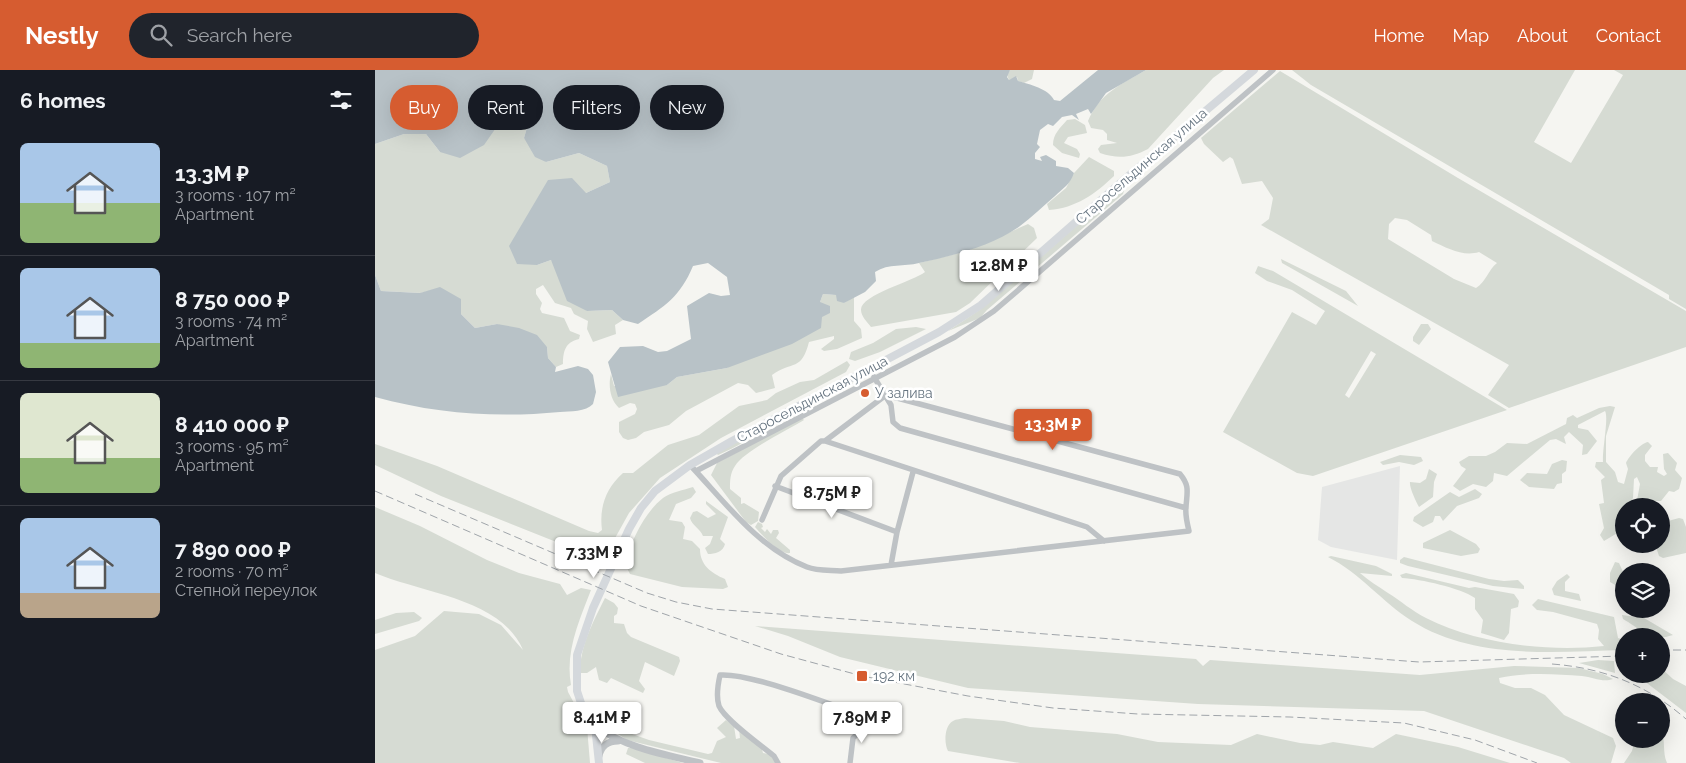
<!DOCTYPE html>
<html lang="en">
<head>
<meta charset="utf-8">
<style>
  :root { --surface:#171b24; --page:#20242c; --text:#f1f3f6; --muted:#9ea1a6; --line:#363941; --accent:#d65c30 }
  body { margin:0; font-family:Raleway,sans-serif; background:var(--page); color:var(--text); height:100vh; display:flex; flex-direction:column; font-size:19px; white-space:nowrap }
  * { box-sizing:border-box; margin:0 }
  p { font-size:16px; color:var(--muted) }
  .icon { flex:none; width:28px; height:28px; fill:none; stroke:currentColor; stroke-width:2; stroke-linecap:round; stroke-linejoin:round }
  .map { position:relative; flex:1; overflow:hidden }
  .details { display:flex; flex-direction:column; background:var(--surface); width:375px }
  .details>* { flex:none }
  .guide { position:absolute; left:15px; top:15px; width:475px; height:45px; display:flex; gap:10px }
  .fabs { position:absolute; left:1240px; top:428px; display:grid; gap:10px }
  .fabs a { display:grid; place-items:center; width:55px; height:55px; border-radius:50%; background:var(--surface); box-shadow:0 5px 20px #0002; font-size:25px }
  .price { position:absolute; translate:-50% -42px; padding:0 11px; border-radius:5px; background:#fff; color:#222; font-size:16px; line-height:32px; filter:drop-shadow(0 1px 2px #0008) }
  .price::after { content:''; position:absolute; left:50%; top:30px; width:15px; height:11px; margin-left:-8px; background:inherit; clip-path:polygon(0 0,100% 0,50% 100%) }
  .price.on { background:var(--accent); color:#fff }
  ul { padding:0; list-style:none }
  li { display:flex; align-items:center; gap:15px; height:125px; padding:0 20px }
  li+li { border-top:1px solid var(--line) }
  li span { display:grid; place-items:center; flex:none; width:140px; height:100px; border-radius:8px; color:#555 }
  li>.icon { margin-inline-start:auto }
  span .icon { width:60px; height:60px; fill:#fffc; stroke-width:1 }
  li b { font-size:21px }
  h2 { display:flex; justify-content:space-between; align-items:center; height:60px; padding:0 20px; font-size:21px }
  .chip { padding:0 18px; border-radius:22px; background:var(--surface); box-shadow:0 5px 20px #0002; font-size:18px; line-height:45px }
  .chip.on { background:var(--accent); color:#fff }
  header { display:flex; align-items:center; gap:30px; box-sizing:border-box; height:70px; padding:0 25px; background:var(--accent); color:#fff }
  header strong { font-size:24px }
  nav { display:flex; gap:28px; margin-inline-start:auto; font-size:18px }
  .search { width:350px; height:45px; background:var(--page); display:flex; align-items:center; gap:12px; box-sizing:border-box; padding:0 18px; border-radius:28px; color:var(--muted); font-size:19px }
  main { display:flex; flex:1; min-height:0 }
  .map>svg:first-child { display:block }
  .built { fill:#e5e6e5 }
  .green { fill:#d6dbd3; fill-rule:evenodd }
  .water { fill:#b8c2c7 }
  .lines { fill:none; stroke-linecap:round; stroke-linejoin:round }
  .minor { stroke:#bec2c5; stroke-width:5.5 }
  .tertiary { stroke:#bec2c5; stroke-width:7 }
  .secondary { stroke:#d4d8dc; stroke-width:8 }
  .rail { stroke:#a0a5aa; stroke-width:1; stroke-dasharray:8 4; stroke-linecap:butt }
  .poi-dot { fill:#d65c30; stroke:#fff; stroke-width:2 }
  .labels { text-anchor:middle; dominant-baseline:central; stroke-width:5; stroke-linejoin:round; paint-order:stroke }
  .street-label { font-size:14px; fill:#667480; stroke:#fff }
  .poi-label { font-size:14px; fill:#667480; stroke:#fff; text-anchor:start }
</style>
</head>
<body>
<header>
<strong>Nestly</strong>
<div class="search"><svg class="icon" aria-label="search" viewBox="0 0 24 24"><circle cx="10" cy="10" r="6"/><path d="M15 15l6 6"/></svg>Search here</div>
<nav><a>Home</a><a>Map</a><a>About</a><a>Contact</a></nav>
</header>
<main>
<section class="details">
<h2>6 homes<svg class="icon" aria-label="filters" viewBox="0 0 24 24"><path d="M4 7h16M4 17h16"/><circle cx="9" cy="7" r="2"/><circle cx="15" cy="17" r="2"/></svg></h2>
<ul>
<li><span style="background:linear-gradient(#a9c7e8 60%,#8fb573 0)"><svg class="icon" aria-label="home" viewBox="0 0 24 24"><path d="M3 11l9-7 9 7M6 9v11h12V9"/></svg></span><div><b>13.3M ₽</b><p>3 rooms · 107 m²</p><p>Apartment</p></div></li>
<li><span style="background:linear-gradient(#a9c7e8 75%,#8fb573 0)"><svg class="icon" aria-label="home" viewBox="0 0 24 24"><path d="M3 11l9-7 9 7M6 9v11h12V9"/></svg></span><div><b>8 750 000 ₽</b><p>3 rooms · 74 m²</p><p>Apartment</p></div></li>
<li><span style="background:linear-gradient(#dfe7d0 65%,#8fb573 0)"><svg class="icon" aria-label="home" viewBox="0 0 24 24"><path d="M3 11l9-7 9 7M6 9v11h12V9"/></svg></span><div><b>8 410 000 ₽</b><p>3 rooms · 95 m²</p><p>Apartment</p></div></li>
<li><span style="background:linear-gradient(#a9c7e8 75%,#b9a48a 0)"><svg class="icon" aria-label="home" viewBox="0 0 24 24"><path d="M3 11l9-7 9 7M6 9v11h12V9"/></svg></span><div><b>7 890 000 ₽</b><p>2 rooms · 70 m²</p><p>Степной переулок</p></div></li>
</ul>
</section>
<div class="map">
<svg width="1311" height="693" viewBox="0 0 1311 693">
  <rect width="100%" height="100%" fill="#f5f5f1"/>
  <path class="built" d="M1025,396l-3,94 -66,-13 -13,-7 4,-53z"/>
  <path class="green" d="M635,0h24l-2,9 -8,4 -6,-2 -1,-4 -8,3 -2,-5z
    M771,0h78l-11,8 -65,71c-17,9 -30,10 -48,4l-2,-4 3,-4 16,-2 -10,-3v-6l-4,-4 -12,-2 -3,-7c12,-28 32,-36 58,-51z
    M917,0h283l-41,72 37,21 52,-88 -9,-5h72v239l-17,-10v-4l-358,-210z
    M905,1l178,107 228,133v36l-177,61 -21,-13 21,-30 -248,-140 8,-6 4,-21 -11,-17 -20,3 -9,-25 -3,-2 -7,5 -19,-18 -3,-6zM1020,148l12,2 24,15 1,6c15,7 31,16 47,11l18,11c-9,7 -11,19 -21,25l-22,-9 -66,-40 1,-15z
    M137,35l10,3 6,16 -4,14 22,24 33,-9 28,13 3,16 -24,11 -49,72 14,-5 36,51 25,-1 11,10 -8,5 1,9 -23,8 -6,-13 1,-8 -14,-7 -3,-6 -16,-5 -12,-18 -7,4v5l6,9 -2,6 2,4 22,5 6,13 10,4 -1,4c-14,3 -16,13 -16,25l-7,3 -8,-9 -1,-11 -50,-23 -22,4 -14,-14 -21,-26 -19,5 -40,-2 -6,-16v-131l29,-10h22l14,18 63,-36z
    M700,49l10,6 2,8 -19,4 -4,6 13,6 3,5 -1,4 -17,-5 -9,-8c0,-11 7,-17 14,-25z
    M714,87l25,14v5c-19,18 -38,32 -65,34l-2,-6 19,-16 8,-15z
    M750,117l-2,7 -136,116 -7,8 -32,13 33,-22 138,-120z
    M653,154l6,4 3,10 -67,65 -14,9 -85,15c-4,-5 -10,-11 -10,-17 -1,-15 53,-29 64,-38l-6,-9 48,-12z
    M906,189l65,32 12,15 -76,-43z
    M883,196l15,5 234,139 -194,66 -16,-3 -74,-41 69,-120 24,13 9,-14 -33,-21 -25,-9 -12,-8zM996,281l5,3 -27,44 -4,-3z
    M448,224l13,1 8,8 10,-7v25l7,8 1,9 -25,11 -13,2 -3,-2 13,-10v-3l-25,6c-8,30 -16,18 -37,33l3,13 -19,5 -8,-8 -10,-2 -52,28 -17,14 -25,7 -8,6 -8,2 -5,-2 -4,-6v-10l16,-8 2,-5 -2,-5 -5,-1 -11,5c-9,-8 -11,-23 -8,-34l3,12 53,-1 10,-8 50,-9 93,-66z
    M1046,254h7l3,5 -12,16 -6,-4v-4z
    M541,257l10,2 -46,23 -25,9 -6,-2 2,-7 22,-9 23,-14z
    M472,291l3,4 -4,7 -125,66 -61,40 -31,35 -15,27 -15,19 -158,-63 -66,-31v-21l62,22 152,65 9,2 4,-3c-3,-23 4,-42 21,-57h10l35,-28 31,-10 40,-29 28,-6 9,-7 24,-11 14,-2z
    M476,310l2,4 -122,65 -13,6 -2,-2z
    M1235,336l5,1 -9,29v26l9,10 3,10 6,2 4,-15 -2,-6c3,-7 15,-20 22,-21l4,4 -7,9v6l5,6h8l-1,5 7,4 3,-2 -3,-5 -1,-15 5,-1 9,10 -2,7 7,8 -3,11 -5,3 -5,-1 -8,10h-8l-5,5h-12l4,-22 -3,-7 -3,2 -1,19 -5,8h-4v6l-7,15 2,5 -15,9 -4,-6 4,-7 -5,-24 5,-1 -3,-23 4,-3 -10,-10 1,-5h7c-1,-12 6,-45 2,-51l-27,14v3l10,2 9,11 -10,13 -5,1 1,-10 -14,-13 -5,5 2,7 -10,-5 -6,1 -43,36 -13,-3 -1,8 -7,6 -13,-3 -13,7 -7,-5 13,-17 -5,-3 -2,-4 10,-6h17l9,-4 12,-9 20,1 39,-20 1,-6 6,-3 4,3 22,-10z
    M427,348l2,2c-16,10 -60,31 -69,46 -5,7 -5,15 -5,23l11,9v6l3,-1 15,9 -1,9 -7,4 -5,-3 -35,-47 6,-12z
    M1025,385l21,2 2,4 -9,4 -15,-3 -16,3 -3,-3z
    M1187,390l5,1 -1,10 -4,3v9l-5,1 -3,5 -25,-2 -9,-7 7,-7 20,1 5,-10z
    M1054,399l8,5 -3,8 -1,15 -14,10c-3,-5 -10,-20 -9,-25l10,1 6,-4z
    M318,417l3,5 -5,6 -15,6 -7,16 13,2 3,5 -2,12 9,2 8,8c0,16 11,24 25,30l3,8 -5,2 -41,-2 -52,-13 -5,-10c6,-23 19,-51 38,-66 8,-6 21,-8 30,-11z
    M1100,419l7,5 -3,4 -22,8 -14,15 -3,-5h-5l-2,6 -10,5 -10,-6 1,-4 36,-25 9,5z
    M331,431l22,16 -8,22 5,5c-2,8 -10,10 -17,10l-3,-6 5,-4 3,-8h-10c-3,-8 -11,-10 -13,-18l3,-6 4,-1 11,7 8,-4 -10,-10z
    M0,437l45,19 67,34 32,13 41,11 7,11 14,-7 10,2c-12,31 -26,62 -20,95l-4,2 1,5 19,35 3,36h-215v-113l40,-14 29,-25 35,3 22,11 22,25c-22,-52 -102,-57 -148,-77z
    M1304,448l4,1 3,8v26l-23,5 -4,-2 -4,-12h6v-21z
    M383,452l4,2 1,3 -2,1 4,4 2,-3 4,5 2,-4h5l1,3 -3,5 14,12v3c-10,2 -28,-18 -35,-26z
    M1075,460l26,14 4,5 -2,4 -17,3 -38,-8v-5z
    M956,486l45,10 16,8v2l-32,-3c9,8 18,13 28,20 13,8 24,18 38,25 51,26 122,34 178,28l-6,-7 1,-9 -2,-6 -44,-12 -16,-2 -5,-5 6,-6 76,18 4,21 6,2v10c-70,2 -150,10 -212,-29 -30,-19 -52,-48 -84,-64z
    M1029,487l85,22 15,2 14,-1 6,6v3l-31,-3 -85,-20 -8,-3v-3z
    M1240,492l4,1 5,11 -1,8 -6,4 -7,-4v-9z
    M1031,503l63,15 6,-1 39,7 5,7 -1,6 -7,2 -2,24 -5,7 -23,-7 2,-13 -8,-11v-11c-14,-10 -55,-19 -73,-20l-2,-3z
    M1192,504l3,3 -5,5v9l14,3 2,7 -27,-6 -2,-6 5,-8z
    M230,528l9,5 4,5 -1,6 -3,2v7l10,1 3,9 4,4 48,20 1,4 -6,15 -29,-14 -6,19 6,8 -2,4 -32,-15 -4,5 -8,-3 -3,-13 -9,6h-7c0,-27 13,-51 25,-75z
    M39,542l8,6 -3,3 -44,13v-14l21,-7z
    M1247,545l22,3 29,17c-24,8 -30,-5 -50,-16z
    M380,556l441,33 7,7 7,-6 210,15 94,-9 65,2 24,6 10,5c-10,4 -20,-2 -31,-3 -27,-2 -56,-4 -83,2l1,5 15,5h16l14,7 19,20 49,23 3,8 -5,17h-40l-7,-5 -140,-47 -226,-7 -230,-16 -128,-31 -52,-21z
    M1223,590l16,1 1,12 -36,-10z
    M1286,598l12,11 13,7v27l-47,-36 6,-2 10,3v-4h6z
    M590,648l39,3 26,6 87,7 41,8 73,3 26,-11 43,9 20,2 13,-3 40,6 23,-14 62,13 52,16h-490l-72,-12c-4,-7 -4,-25 5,-30 3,-2 8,-2 12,-3z
    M351,650l8,6 2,13 4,-1 -1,-9 22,17 2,7 6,1 8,9h-56l-94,-23 -12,-8 3,-3 31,11 59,14 4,-1 5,-12 9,-4 -9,-9z
    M1286,659c5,11 1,23 6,34h-43l8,-12 3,-12h26z
    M253,678h4l51,15h-38l-19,-9z"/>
  <path class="water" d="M0,0h635l-3,7 2,3 7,-4 2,5c11,3 31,8 36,19l6,1 38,-31h48l-40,23 -15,21 -3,-5 -12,5 3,6 -7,-5 -10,2 -9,9 -5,-2 -8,6 -3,14 3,3 -5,6v6l7,2 -2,-4 6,-2 10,6v5l12,2 6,5c-4,12 -11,15 -19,23 -12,10 -23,21 -35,30 -28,20 -68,30 -101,37 -15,4 -30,0 -44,9l1,9 -11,11 -21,11 -7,-2 -1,-6 -13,-1 -3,8 10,4v7l-8,4 -1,11 -29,16 -65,24 -50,9 -10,8 -49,12 -10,-35 12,-15 23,-1 15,6 9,-1 24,-12 -4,-33 22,-13 12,3 9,-1 -3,-18 -19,-14 -15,3c-13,31 -28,40 -55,58l-15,-4 -11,-10 -25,1 -20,-10 -16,-41 -14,5 -20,-1 -8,-18 39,-66 24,-2 14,15 24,-11 -3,-16 -28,-13 -33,9 -11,-5 -11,-19 4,-14 -6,-15 -10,-4 -28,40 -24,13 -20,-6 -14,-18h-22l-29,10z
    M0,205l6,16 39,2 20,-6 21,12v15l14,14 22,-4 22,4 18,7 10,12 1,11 8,9 -1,5 23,-6 10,3 5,6 3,17 -3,12c-7,8 -23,7 -33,8 -64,6 -123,2 -185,-15z"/>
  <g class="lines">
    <path class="minor" d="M499,307l17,28 2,17 7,6 286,80
      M511,325l-61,46 262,86 17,14
      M315,395c35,37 68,83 117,102 10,4 23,3 34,4l348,-40c-2,-8 -4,-16 -3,-24 1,-15 4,-21 -6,-33l-294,-79
      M321,401l259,-134 39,-26 279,-241
      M400,416l122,46
      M387,450l19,-44 40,-35h4
      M516,495l6,-33 16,-60
      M403,693l-4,-7c-13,-11 -49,-36 -55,-50 -3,-9 -1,-22 1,-31 32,-2 108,29 141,40l8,8 25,-4 5,-14
      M475,693l3,-25 16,-15"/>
    <path class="tertiary" d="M220,656c31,22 68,28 105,37
      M224,686c2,-10 9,-15 19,-15"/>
    <path class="secondary" d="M224,693l-4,-37 -12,-17 -6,-18v-36l16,-47 36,-79 12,-21 14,-17 35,-26 42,-24 207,-109 42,-27 145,-127 128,-108"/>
    <path class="rail" d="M0,421l266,115 140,48 81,22 106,20 85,12 85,6 152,3 114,6 71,17 62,23
      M40,424l232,99 29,9 36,7 707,53 205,-6
      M1286,580h25
      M1177,594c52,4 95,21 134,55"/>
  </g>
  <g class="poi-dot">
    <circle cx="490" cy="323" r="5"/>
    <rect x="481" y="600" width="12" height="12" rx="2.5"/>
  </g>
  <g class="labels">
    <g class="street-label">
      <text transform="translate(766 96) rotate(-41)">Старосельдинская улица</text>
      <text transform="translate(437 329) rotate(-28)">Старосельдинская улица</text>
    </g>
    <g class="poi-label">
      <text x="500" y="323">У залива</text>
      <text x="498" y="606">192 км</text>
    </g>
  </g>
</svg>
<div class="fabs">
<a><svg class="icon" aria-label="locate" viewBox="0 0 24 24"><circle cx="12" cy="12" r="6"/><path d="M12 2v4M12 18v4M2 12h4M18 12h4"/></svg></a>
<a><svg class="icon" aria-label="layers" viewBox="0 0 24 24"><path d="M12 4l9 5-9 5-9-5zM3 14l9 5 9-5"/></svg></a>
<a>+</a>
<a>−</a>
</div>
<b class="price" style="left:624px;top:222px">12.8M ₽</b>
<b class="price on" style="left:678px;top:381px">13.3M ₽</b>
<b class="price" style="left:457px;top:449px">8.75M ₽</b>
<b class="price" style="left:219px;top:509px">7.33M ₽</b>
<b class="price" style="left:227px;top:674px">8.41M ₽</b>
<b class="price" style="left:487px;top:674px">7.89M ₽</b>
<div class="guide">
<a class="chip on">Buy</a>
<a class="chip">Rent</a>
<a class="chip">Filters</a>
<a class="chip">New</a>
</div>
</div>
</main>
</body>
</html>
